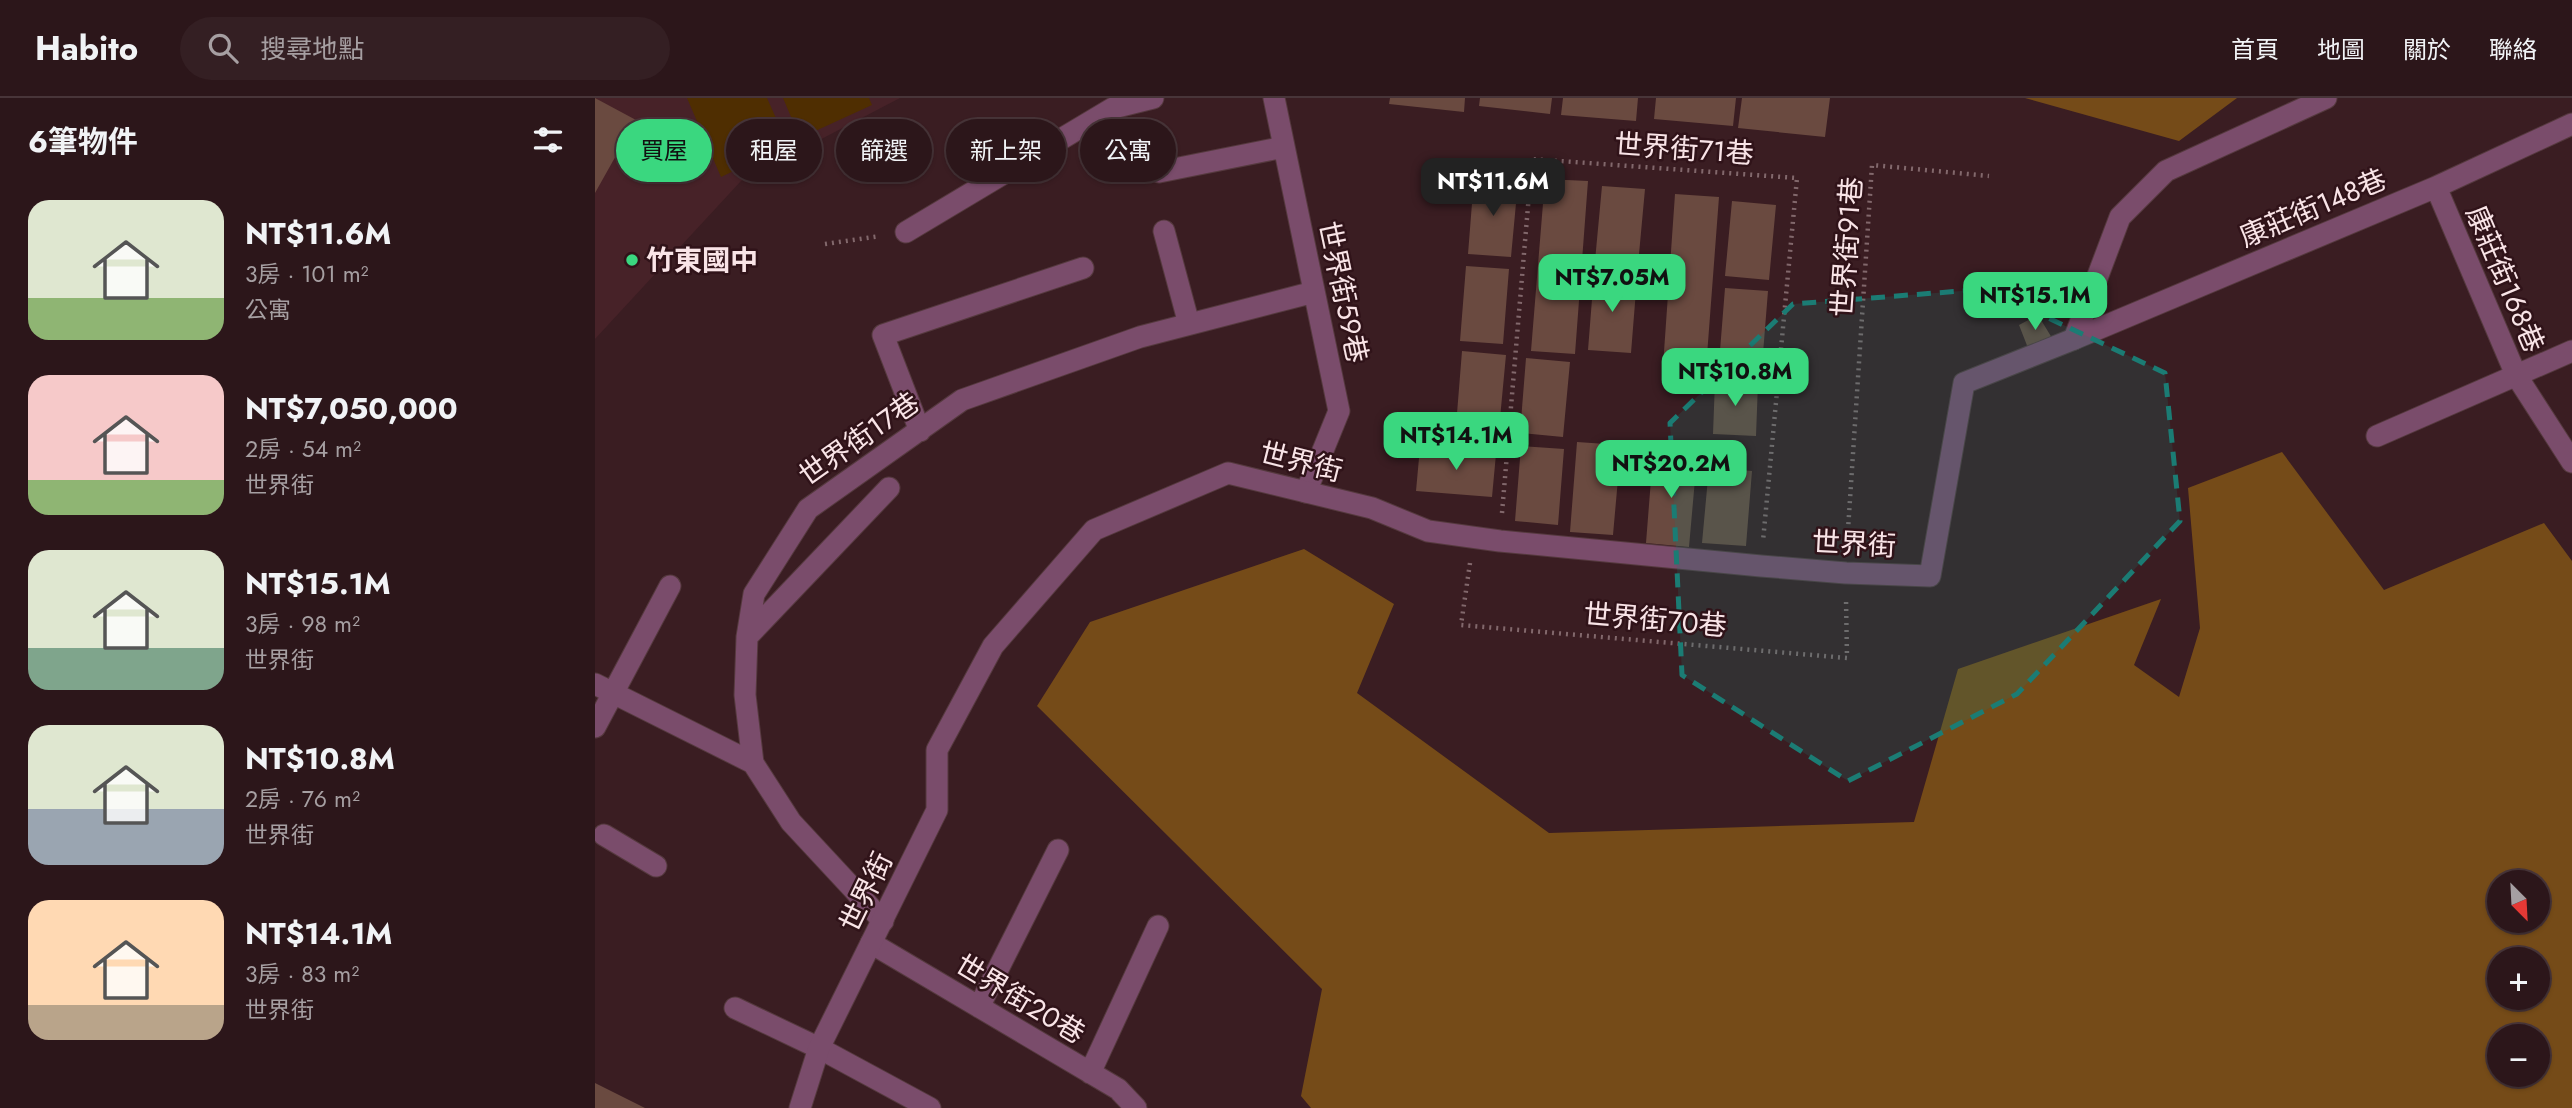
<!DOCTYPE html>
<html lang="zh-TW">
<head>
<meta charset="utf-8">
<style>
  :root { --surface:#2c161a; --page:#341f23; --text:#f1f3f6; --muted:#a69fa2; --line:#483539; --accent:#3ad77f }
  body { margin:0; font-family:Jost,"Noto Sans TC",sans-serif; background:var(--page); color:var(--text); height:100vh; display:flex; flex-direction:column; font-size:26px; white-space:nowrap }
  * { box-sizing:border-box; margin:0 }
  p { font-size:23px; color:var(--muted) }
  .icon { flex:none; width:38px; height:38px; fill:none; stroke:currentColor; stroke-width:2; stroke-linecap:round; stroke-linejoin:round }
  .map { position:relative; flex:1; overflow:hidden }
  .details { display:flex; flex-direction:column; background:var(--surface); width:595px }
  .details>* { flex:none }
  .guide { position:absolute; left:21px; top:21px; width:665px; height:63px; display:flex; gap:14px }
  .needle { width:46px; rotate:156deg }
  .buttons { position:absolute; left:1892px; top:772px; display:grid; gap:14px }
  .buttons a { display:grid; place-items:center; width:63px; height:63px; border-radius:50%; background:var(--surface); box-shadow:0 2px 5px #0004,0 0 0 2px var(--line); font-size:35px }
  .price { position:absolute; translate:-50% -60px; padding:0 16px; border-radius:14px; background:var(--accent); color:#111; font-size:23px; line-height:46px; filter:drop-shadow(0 2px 4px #0008) }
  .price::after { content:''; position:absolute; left:50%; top:42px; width:21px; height:16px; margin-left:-10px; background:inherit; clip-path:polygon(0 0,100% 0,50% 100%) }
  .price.current { background:#222; color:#fff }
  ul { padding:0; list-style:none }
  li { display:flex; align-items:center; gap:21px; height:175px; padding:0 28px }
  li span { display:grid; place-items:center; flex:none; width:196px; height:140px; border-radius:21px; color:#555 }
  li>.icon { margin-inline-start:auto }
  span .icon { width:84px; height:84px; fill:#fffc; stroke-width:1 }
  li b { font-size:30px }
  h2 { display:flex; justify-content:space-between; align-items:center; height:84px; padding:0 28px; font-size:30px }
  .pill { padding:0 24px; border-radius:32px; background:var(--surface); box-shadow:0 2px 5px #0004,0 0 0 2px var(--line); font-size:24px; line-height:63px }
  .pill.current { background:var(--accent); color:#111 }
  header { display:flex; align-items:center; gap:42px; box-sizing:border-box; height:98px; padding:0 35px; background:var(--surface); border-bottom:2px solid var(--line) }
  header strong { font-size:33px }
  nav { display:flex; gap:38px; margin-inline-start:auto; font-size:24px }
  .search { width:490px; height:63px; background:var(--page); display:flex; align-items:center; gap:18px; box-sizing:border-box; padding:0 24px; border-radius:38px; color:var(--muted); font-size:26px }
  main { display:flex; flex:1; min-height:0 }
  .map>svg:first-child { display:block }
  .built { fill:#472228 }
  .green { fill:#4f2e01 }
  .forest { fill:#754b18; fill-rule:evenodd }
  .building { fill:#6a4a40 }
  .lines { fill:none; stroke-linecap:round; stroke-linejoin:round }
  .lane-casing { stroke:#55393e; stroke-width:23 }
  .street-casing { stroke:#55393e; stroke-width:23 }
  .path { stroke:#82686c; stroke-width:4.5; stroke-dasharray:2 5; stroke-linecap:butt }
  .lane { stroke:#7a4c6b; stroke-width:21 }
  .street { stroke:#7a4c6b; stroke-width:21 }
  .marked { fill:#1b7c74; fill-opacity:0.2; stroke:#1b7c74; stroke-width:5; stroke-dasharray:14 9; stroke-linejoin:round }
  .poi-dot { fill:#3ad77f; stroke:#301319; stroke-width:2.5 }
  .labels { text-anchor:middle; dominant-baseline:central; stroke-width:5; stroke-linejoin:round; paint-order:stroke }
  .street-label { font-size:28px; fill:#f9e4e7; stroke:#301319 }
  .poi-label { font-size:28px; font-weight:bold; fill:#f9e4e7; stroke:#301319; text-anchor:start }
</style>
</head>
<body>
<header>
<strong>Habito</strong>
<div class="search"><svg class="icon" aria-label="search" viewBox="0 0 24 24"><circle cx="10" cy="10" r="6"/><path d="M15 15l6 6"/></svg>搜尋地點</div>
<nav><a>首頁</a><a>地圖</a><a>關於</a><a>聯絡</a></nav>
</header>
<main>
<section class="details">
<h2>6筆物件<svg class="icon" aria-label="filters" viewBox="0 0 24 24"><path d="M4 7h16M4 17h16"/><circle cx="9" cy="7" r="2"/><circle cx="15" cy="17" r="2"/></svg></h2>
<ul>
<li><span style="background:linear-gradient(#dfe7d0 70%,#8fb573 0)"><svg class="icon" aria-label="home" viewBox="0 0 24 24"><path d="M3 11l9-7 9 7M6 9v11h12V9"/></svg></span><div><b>NT$11.6M</b><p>3房 · 101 m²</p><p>公寓</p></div></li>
<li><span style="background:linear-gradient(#f6c9c9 75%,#8fb573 0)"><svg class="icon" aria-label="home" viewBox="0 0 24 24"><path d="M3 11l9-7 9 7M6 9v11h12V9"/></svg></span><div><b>NT$7,050,000</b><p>2房 · 54 m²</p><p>世界街</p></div></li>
<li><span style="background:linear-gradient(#dfe7d0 70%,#7fa58c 0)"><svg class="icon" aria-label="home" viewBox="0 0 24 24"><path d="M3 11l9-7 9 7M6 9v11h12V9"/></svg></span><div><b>NT$15.1M</b><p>3房 · 98 m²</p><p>世界街</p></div></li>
<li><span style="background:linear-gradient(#dfe7d0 60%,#9aa5b1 0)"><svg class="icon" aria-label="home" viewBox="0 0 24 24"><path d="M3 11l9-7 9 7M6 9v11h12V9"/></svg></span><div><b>NT$10.8M</b><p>2房 · 76 m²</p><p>世界街</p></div></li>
<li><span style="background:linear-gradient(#ffd9b3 75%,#b9a48a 0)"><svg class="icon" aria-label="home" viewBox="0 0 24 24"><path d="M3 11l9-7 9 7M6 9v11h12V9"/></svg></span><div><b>NT$14.1M</b><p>3房 · 83 m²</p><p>世界街</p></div></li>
</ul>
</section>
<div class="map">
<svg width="1977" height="1010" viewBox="0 0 1977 1010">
  <rect width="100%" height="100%" fill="#3a1d22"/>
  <path class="built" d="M0,0h305l-159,83 -146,158z"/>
  <path class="green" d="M92,0h80l21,47 -67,32z
    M188,0h86l3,7 -72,33z"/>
  <path class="forest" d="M1430,0h212l-58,43z
    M1687,354l102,138 160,-67 28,38v547h-1261l-10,-12 21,-107 -285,-283 53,-84 214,-73 90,55 -37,89 192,140 365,-11 44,-153 203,-70 -27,66 45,32 21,-69 -12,-140zM1904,784h38v38h-38zM1904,861h38v39h-38zM1904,938h38v38h-38z"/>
  <path class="building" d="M0,0l41,22 -41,73z
    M795,0h75l-1,14 -75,-8z
    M885,0h72l-2,16 -71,-8z
    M968,0h75l-2,23 -75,-6z
    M1061,0h80l-3,28 -79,-7z
    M1147,0h88l-5,39 -87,-9z
    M879,80l44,4 -7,75 -43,-3z
    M950,81l43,2 -13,173 -44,-3z
    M1007,88l43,3 -7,76 -43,-4z
    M1080,96l44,3 -13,172 -43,-3z
    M1137,103l44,4 -7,75 -44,-4z
    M871,168l43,3 -6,75 -43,-3z
    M999,176l43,4 -6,75 -43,-3z
    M1130,190l43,3 -6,75 -43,-3z
    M1443,217l14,23 -24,10 -9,-23z
    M867,253l44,4 -7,74 -43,-3z
    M931,260l44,4 -7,75 -43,-4z
    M1120,283l43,2 -2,53 -43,-2z
    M982,344l44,3 -8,90 -43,-3z
    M926,348l43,3 -6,76 -43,-4z
    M825,349l76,7 -4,43 -76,-6z
    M1058,356l44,3 -8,90 -43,-4z
    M1114,369l43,4 -6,75 -44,-3z
    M0,985l50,25h-50z"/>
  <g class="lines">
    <defs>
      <path id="lane" d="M679,0l65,313 -33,81
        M564,74l125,-25
        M1841,89l80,188 56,87
        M569,133l25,93
        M311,134l207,-124 40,-10
        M1479,241l362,-152 136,-63
        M1479,241l46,-122 46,-46 160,-73
        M325,333l-37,-96 200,-67
        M1782,338l195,-85
        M152,539l142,-149
        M0,586l158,79
        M0,629l75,-141
        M9,737l52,31
        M288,823l-92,-99 -38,-59 -8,-68 2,-58 7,-43 54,-85 154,-109 178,-63 174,-45
        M276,845l247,146 18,19
        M384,909l79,-157
        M140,910l84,40 111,60
        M495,975l68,-147"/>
      <path id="street" d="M205,1010l19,-60 118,-238v-60l56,-104 101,-116 134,-57 144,35 56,23 72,10 261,25 85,7 84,3 34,-193 110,-44"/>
    </defs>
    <use href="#lane" class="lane-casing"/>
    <use href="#street" class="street-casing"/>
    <path class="path" d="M230,146l55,-8
      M907,415l30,-354 265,19 -34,363
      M1252,447l25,-380 117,11
      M875,465l-9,62 386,33 -1,-59"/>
    <use href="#lane" class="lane"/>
    <use href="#street" class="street"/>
  </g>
  <path class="marked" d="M1392,191l178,84 15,148 -163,173 -169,87 -166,-106 -12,-252 123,-119z"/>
  <circle class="poi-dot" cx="37" cy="162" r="7"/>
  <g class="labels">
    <g class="street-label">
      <text transform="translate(1089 51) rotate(4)">世界街71巷</text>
      <text transform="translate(1718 110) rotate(-23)">康莊街148巷</text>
      <text transform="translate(1252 149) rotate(-86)">世界街91巷</text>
      <text transform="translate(1910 181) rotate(67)">康莊街168巷</text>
      <text transform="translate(748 194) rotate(78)">世界街59巷</text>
      <text transform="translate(264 341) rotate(-35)">世界街17巷</text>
      <text transform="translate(706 364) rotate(14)">世界街</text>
      <text transform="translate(1259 446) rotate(3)">世界街</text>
      <text transform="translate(1060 522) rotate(5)">世界街70巷</text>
      <text transform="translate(271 794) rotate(-64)">世界街</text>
      <text transform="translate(425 901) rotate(31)">世界街20巷</text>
    </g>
    <g class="poi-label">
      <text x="51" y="162">竹東國中</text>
    </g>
  </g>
</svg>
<div class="buttons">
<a><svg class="needle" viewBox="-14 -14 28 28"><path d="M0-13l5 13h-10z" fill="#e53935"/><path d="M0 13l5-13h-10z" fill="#a69fa2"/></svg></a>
<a>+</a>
<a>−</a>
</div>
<b class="price current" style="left:898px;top:120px">NT$11.6M</b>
<b class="price" style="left:1017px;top:216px">NT$7.05M</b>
<b class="price" style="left:1440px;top:234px">NT$15.1M</b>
<b class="price" style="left:1140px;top:310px">NT$10.8M</b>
<b class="price" style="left:861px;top:374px">NT$14.1M</b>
<b class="price" style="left:1076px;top:402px">NT$20.2M</b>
<div class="guide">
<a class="pill current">買屋</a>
<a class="pill">租屋</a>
<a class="pill">篩選</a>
<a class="pill">新上架</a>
<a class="pill">公寓</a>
</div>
</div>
</main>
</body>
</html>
